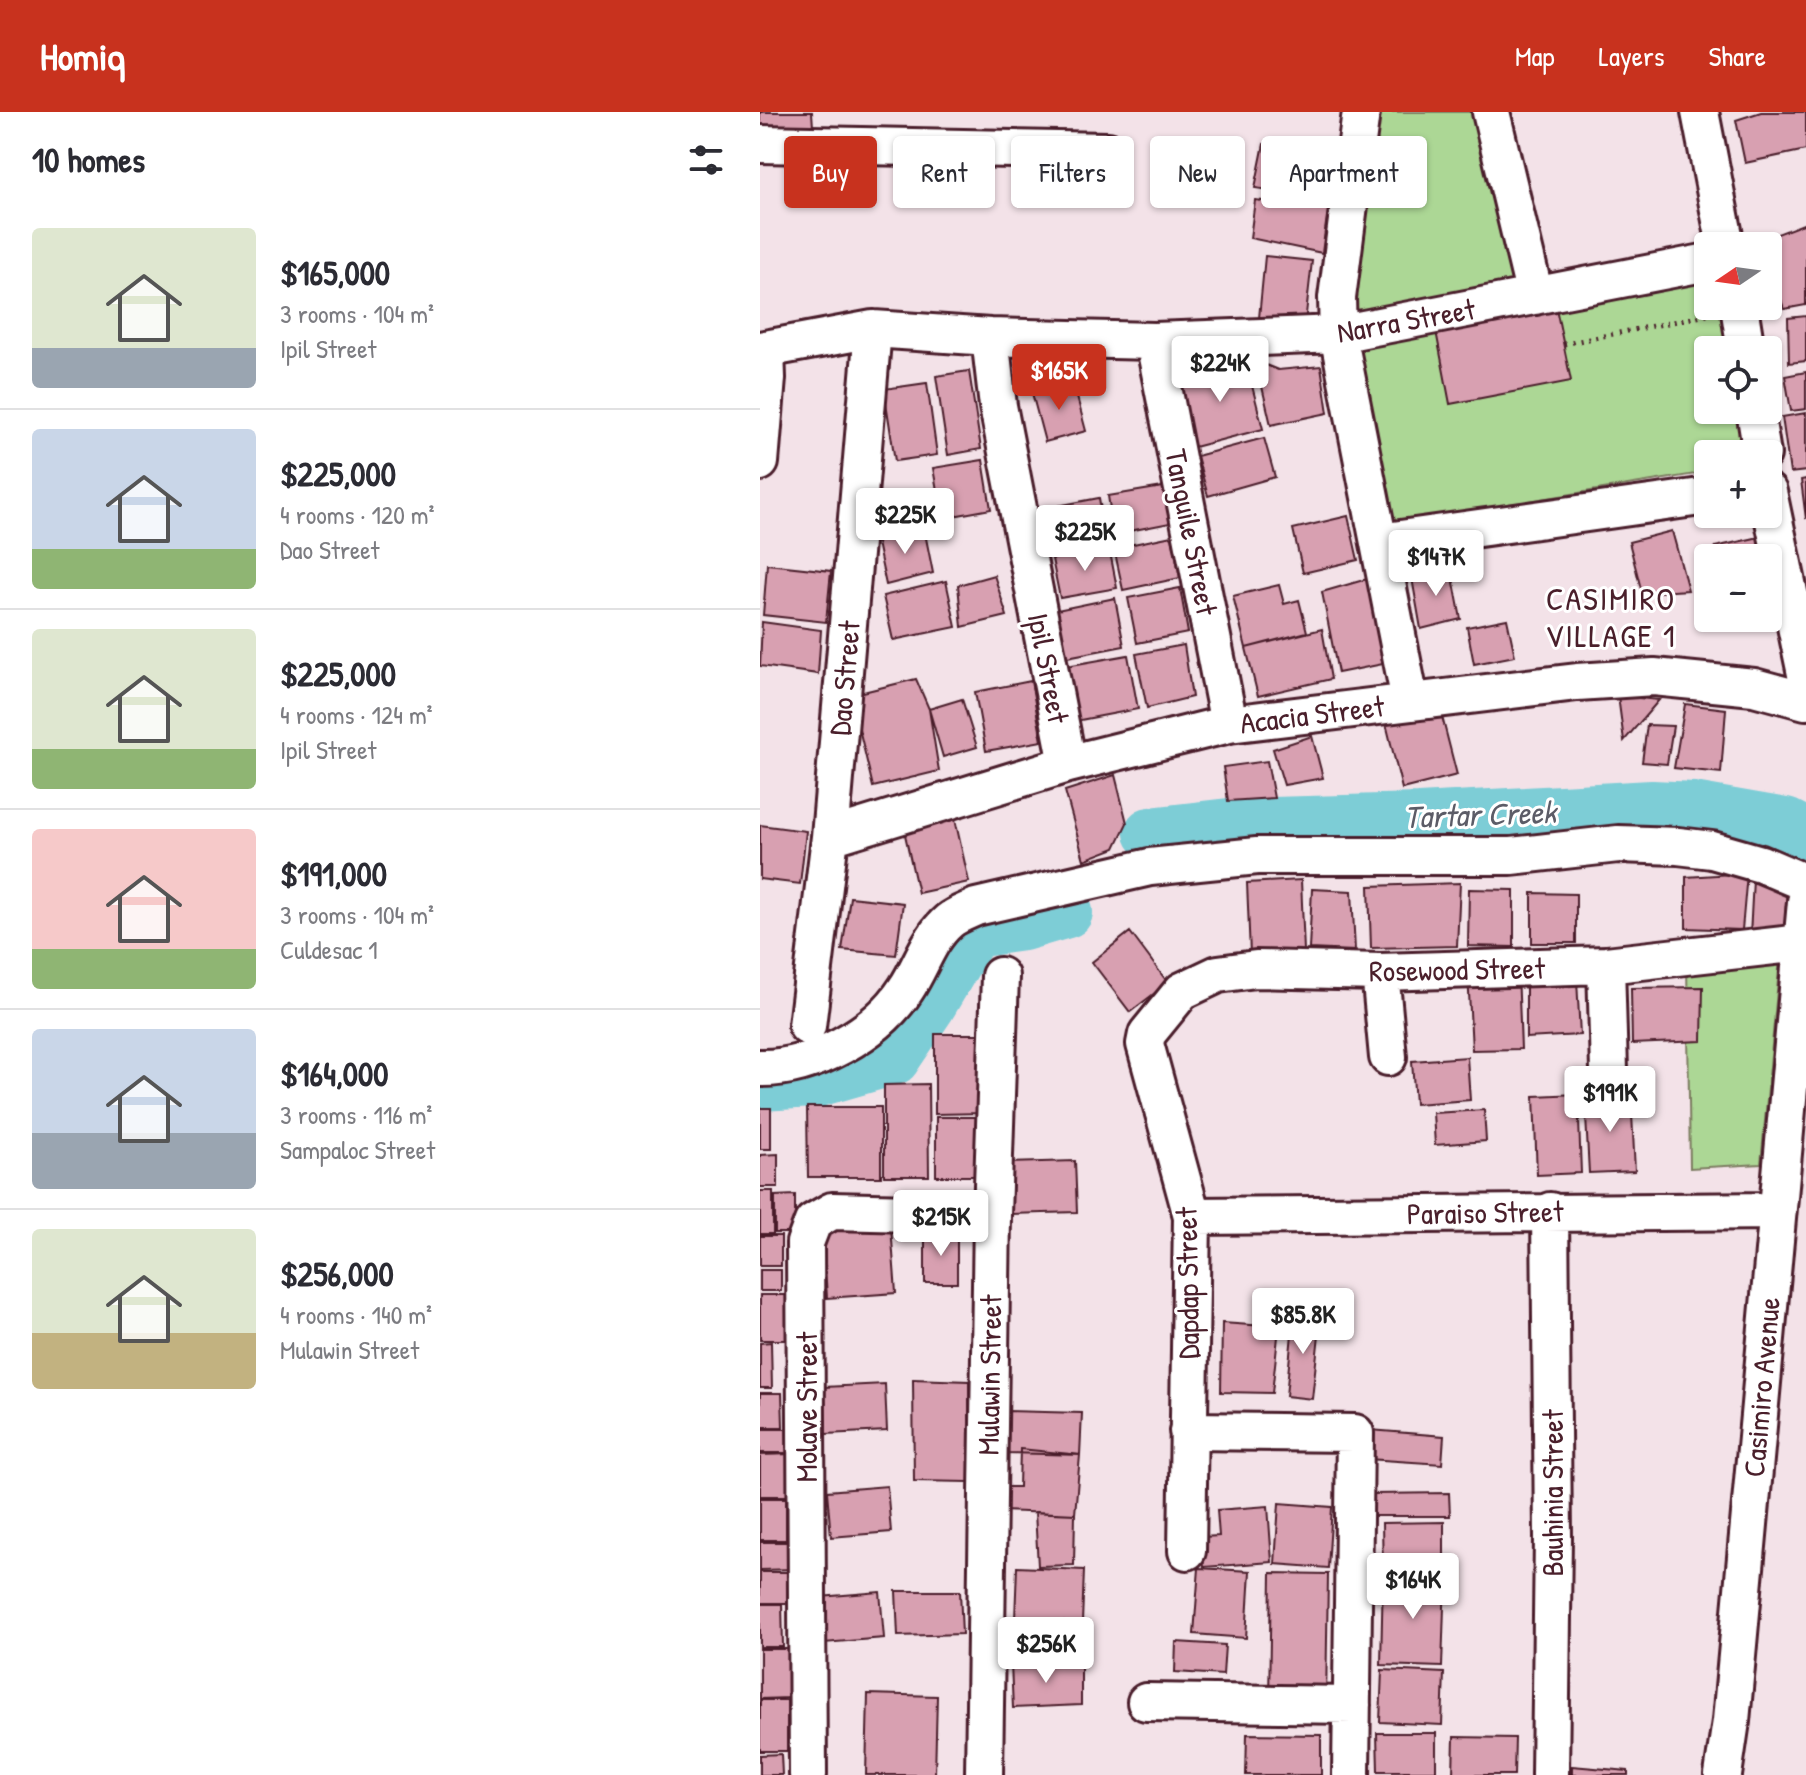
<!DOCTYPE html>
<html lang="en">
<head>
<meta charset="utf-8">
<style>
  :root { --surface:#fff; --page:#f2f2f3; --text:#2b2b33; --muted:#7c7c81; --line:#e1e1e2; --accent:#c8321e }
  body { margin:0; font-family:"Patrick Hand",sans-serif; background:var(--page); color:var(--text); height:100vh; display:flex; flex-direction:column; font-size:30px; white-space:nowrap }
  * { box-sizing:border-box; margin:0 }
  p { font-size:26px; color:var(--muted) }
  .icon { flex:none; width:44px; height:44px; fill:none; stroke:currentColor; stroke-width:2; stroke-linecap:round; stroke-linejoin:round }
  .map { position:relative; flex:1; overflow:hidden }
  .panel { display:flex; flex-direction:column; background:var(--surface); width:760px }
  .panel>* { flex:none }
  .hud { position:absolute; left:24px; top:24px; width:760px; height:72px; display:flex; gap:16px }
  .needle { width:52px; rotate:257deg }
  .fabs { position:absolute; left:934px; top:120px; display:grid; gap:16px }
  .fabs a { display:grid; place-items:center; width:88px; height:88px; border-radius:8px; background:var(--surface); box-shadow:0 2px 6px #0004; font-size:40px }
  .price { position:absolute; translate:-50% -68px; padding:0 18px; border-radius:8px; background:#fff; color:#222; font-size:26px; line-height:52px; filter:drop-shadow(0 2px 4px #0008) }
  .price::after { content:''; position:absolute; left:50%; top:48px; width:24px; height:18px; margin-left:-12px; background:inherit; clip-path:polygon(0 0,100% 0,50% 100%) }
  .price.on { background:var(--accent); color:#fff }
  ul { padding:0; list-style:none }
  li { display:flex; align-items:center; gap:24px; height:200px; padding:0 32px }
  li+li { border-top:2px solid var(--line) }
  li span { display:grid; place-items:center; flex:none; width:224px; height:160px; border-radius:8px; color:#555 }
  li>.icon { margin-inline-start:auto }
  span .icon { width:96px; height:96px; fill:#fffc; stroke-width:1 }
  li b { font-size:34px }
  h2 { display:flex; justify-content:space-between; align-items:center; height:96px; padding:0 32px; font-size:34px }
  .tag { padding:0 28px; border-radius:8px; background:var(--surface); box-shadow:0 2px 6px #0004; font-size:28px; line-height:72px }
  .tag.on { background:var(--accent); color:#fff }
  header { display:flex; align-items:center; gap:48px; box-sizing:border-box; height:112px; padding:0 40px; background:var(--accent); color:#fff }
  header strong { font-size:38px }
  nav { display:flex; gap:44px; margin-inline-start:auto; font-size:28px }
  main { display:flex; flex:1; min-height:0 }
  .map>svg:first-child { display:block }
  .green { fill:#acd795; stroke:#7b7b60; stroke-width:2 }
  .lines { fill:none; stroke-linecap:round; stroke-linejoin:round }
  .river { stroke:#7dcdd6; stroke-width:52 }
  .building { fill:#d8a0b1; stroke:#4a1f2b; stroke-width:2 }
  .minor-casing { stroke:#4a1f2b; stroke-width:42 }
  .path { stroke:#4a1f2b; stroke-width:5; stroke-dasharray:2 6; stroke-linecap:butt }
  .minor { stroke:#fff; stroke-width:36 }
  .labels { text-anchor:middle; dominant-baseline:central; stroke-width:6; stroke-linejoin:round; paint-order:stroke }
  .street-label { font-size:30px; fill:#4a1f2b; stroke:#fff }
  .neighbourhood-label { font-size:32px; letter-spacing:2px; fill:#4a1f2b; stroke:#fff }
  .water-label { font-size:32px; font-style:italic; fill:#5c5c67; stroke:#fff }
</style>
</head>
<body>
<header>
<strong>Homiq</strong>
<nav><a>Map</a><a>Layers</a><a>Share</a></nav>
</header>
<main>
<section class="panel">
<h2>10 homes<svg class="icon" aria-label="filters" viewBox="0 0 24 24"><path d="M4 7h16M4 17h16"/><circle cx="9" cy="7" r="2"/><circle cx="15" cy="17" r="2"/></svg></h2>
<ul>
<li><span style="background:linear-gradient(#dfe7d0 75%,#9aa5b1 0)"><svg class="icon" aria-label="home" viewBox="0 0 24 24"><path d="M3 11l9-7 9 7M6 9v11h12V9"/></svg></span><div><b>$165,000</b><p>3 rooms · 104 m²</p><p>Ipil Street</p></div></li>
<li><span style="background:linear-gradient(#c9d6e8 75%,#8fb573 0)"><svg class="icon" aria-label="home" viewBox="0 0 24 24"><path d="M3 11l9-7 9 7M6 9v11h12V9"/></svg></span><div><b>$225,000</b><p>4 rooms · 120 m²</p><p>Dao Street</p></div></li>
<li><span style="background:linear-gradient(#dfe7d0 75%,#8fb573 0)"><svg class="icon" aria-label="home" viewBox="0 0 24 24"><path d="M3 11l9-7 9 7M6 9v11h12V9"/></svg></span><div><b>$225,000</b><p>4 rooms · 124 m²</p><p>Ipil Street</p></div></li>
<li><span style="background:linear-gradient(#f6c9c9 75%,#8fb573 0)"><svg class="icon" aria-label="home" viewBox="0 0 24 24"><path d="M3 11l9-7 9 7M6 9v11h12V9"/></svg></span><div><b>$191,000</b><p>3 rooms · 104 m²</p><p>Culdesac 1</p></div></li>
<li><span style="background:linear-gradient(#c9d6e8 65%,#9aa5b1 0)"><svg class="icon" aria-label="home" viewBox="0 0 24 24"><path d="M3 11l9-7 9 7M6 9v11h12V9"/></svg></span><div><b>$164,000</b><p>3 rooms · 116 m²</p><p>Sampaloc Street</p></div></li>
<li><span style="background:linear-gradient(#dfe7d0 65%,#c2b280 0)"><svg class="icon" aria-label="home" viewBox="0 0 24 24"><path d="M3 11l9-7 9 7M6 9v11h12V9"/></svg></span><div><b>$256,000</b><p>4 rooms · 140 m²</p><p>Mulawin Street</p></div></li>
</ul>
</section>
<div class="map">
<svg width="1046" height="1663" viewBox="0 0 1046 1663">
  <rect width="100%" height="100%" fill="#f3e2e8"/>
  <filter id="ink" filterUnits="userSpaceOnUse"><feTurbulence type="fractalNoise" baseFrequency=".0125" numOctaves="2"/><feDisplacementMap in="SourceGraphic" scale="16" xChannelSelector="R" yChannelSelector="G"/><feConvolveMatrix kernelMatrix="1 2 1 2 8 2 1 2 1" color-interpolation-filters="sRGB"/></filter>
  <g filter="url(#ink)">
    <path class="green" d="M613,0h107l35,177 -169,32z
      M948,166v28h16l8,44h-24v60h36l8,44h-44v18l-314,51 -38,-178z
      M1020,846l-19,206 -71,4 -3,-206z"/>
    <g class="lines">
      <path class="river" d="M390,721l79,-9 190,-5 233,-13 42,2 92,16 20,10
        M0,973l54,-3 80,-23 35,-52 44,-75 50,-7 44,-13"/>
    </g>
    <path class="building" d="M0,0h52l1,15 -53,3z
      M1001,0h45v38l-61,13 -9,-43z
      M504,32l76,15 -7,40 -78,-11z
      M495,88l73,9 -6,44 -72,-15z
      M1046,111v82l-22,4 -16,-51v-12h-4l-2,-6z
      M505,144l47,5 -7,62 -46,-5z
      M796,196l15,73 -121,23 -14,-73z
      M1046,204v45l-17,2 -1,-45z
      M496,249l22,9 43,-4 7,47 -57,12z
      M486,250l17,67 -69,18 -16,-70z
      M209,259l12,78 -33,6 -12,-79z
      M1046,260v37l-15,2 -6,-35z
      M313,270l13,49 -41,11 -13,-49z
      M167,271l10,72 -42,6 -11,-72z
      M1046,301v58l-16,2 -8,-56z
      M504,326l11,39 -67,19 -11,-40z
      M223,348l8,49 -49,9 -9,-50z
      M1046,367v40l-5,-39z
      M403,375l7,36 -56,11 -6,-38z
      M339,386l7,42 -46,8 -8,-41z
      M588,404l10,44 -55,13 -10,-44z
      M164,416l9,45 -47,12 -10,-47z
      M912,419l16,59 -46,3 -13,-51z
      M412,424l8,42 -57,12 -9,-42z
      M1004,424l4,22h-49l-4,-11z
      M349,435l8,41 -57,10 -8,-39z
      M7,452l64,7 -5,51 -63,-7z
      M691,455l10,52 -40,10 -9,-51z
      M234,463l13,41 -45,11 -4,-42z
      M607,467l16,85 -45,9 -16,-81z
      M186,469l10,46 -63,13 -10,-44z
      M519,473l5,19 15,-4 8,32 -61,16 -13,-52z
      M420,476l8,45 -51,10 -9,-45z
      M355,486l9,48 -57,11 -10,-47z
      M747,507l8,37 -41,8 -7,-37z
      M2,510l59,8 -3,44 -58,-8z
      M562,517l9,50 -73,17 -12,-48z
      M424,533l8,52 -45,11 -11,-54z
      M368,543l10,54 -63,12 -9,-55z
      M156,567l13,30 10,62 -66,16 -22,-92z
      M271,569l11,60 -56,10 -11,-59z
      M858,584l41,4 -35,41z
      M202,587l15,48 -34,10 -14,-48z
      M678,589l19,74 -55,14 -18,-74z
      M925,592l41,5 -5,64 -47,-5z
      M887,613l26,1 -6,38 -25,-2z
      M552,624l11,42 -39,7 -11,-36z
      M507,649l7,37 -46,3 -5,-34z
      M355,663l12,48 -12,25 -31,12 -19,-69z
      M195,707l14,63 -51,11 -14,-63z
      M0,713l46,6 -6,53 -40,-5z
      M987,761l-5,57 -56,-2v-51z
      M993,767l34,4 -3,55 -34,-2z
      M541,768l3,71 -54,3 -3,-71z
      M700,771l-3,63 -86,2 -2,-62z
      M552,777l40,2 3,60 -46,-2z
      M709,777l45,1v57l-46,-1z
      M772,781l44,1v49h-44z
      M90,785l53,6 -7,52 -54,-5z
      M370,820l38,51 -38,29 -38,-50z
      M758,859l3,78 -49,1 -4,-77z
      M766,868h51l3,55 -54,3z
      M943,875l-1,54 -70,3 -1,-56z
      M175,922h49l1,79 -50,1z
      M707,945l3,43 -55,4 -3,-43z
      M168,972l1,92h-45v-91z
      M818,982l3,79 -44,2 -3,-79z
      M871,983l4,76 -46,2 -4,-76z
      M47,995h74v70h-73z
      M0,996h11v41h-11z
      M724,998l2,31 -51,4 -2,-32z
      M176,1005h54l1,59h-55z
      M18,1042v33h-18v-32z
      M315,1049l2,51 -67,2 -2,-51z
      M0,1079h13v43h-13z
      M35,1083v38h-20v-37z
      M131,1114l5,67 -69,5 -4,-68z
      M165,1122h32v49h-32z
      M0,1124h21v30h-21z
      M0,1158h21v21h-21z
      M0,1183h31l1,45h-32z
      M534,1201l27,3 -9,83 -26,-3z
      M462,1211l57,4 -7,66 -51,-1z
      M11,1230l1,46h-12v-45z
      M153,1267l56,2v101l-55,-1z
      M125,1272l2,47 -61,3 -2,-47z
      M0,1281h22l1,34h-23z
      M246,1299l76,2 -2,42 -75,-2z
      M0,1317h33v24h-33z
      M610,1318l74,6 -2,28 -74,-5z
      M260,1337l60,6 -5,59 -73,-3v-24h17z
      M33,1342l1,42h-34v-41z
      M127,1374l4,46 -60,5 -4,-46z
      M689,1381l1,23h-78v-22z
      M0,1386h26v42h-26z
      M519,1391l53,4 -4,61 -53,-4z
      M508,1394l4,56 -68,5 -2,-30 17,-1 -2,-26z
      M275,1400l40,2 -1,51 -36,1z
      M684,1410v50h-61l-1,-49z
      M0,1430h35v27l-35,1z
      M257,1455l67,3 -2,53 -67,-4z
      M439,1456l51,3 -4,67 -52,-4z
      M0,1460h37l1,31h-38z
      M511,1461l57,1 -2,128 -57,-1z
      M623,1463l62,2 -3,90 -61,-2z
      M136,1479h64l2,43 -64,2z
      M120,1480l4,46 -60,5 -4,-46z
      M0,1492h22l1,43h-23z
      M255,1507l67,4 -1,39 -81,-2 2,-40z
      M416,1530l49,3 -2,30 -48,-3z
      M0,1537h28l1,49 -29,1z
      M321,1550v43l-68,3 -2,-44z
      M622,1558l62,3 -2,52 -62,-3z
      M108,1582l69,2 -2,79h-69z
      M0,1588h27v51h-27z
      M617,1621h59v38h-58z
      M487,1622l74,1v40h-75z
      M694,1625l61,1 -1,37h-61z
      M21,1642l1,21h-22v-20z
      M812,1654l56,5v4h-56z"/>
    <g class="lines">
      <defs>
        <path id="minor" d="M601,0l-24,186 1,36 72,367
          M731,0l44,184
          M940,0l26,134
          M0,32l348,7
          M979,194l7,44
          M230,225l8,69 70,358
          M394,229l75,383
          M0,238l113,-21 117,8 164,4 184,-7 370,-72
          M995,298l7,44
          M0,350l7,-84 -1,-28
          M1008,380l38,182
          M619,430l329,-46
          M70,725l238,-73 161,-40 348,-42 77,-5 100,10 52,14
          M846,853l3,106
          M620,860l8,85
          M47,914l23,-189 43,-508
          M0,956c52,1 118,-35 146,-79 15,-22 22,-50 43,-68 7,-6 19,-10 27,-14l174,-40 68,-7 39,-4h254l107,-12 60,2 34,4 49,14 45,19
          M432,1104l585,-5
          M428,1319l167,2 -4,342
          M427,1439l5,-335 -47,-172 2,-10 35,-43 36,-17 38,-5 124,3 226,-7 195,-22
          M386,1590l206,3
          M48,1663l-3,-532 8,-21 19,-11 160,4
          M224,1663l8,-560 8,-239
          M790,1663l3,-238 -3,-326
          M963,1663l8,-54 75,-819"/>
      </defs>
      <use href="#minor" class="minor-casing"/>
      <path class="path" d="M804,232l148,-30"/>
      <use href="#minor" class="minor"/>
    </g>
  </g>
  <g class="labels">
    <g class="street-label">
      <text transform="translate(646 208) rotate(-10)">Narra Street</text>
      <text transform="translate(432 420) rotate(79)">Tanguile Street</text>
      <text transform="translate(289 556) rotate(79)">Ipil Street</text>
      <text transform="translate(84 566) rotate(-85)">Dao Street</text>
      <text transform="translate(552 602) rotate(-7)">Acacia Street</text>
      <text transform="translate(697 857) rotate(-1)">Rosewood Street</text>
      <text transform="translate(725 1100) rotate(-1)">Paraiso Street</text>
      <text transform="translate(427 1171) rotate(-91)">Dapdap Street</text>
      <text transform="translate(229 1263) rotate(-89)">Mulawin Street</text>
      <text transform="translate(1001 1275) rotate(-85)">Casimiro Avenue</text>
      <text transform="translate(46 1295) rotate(-90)">Molave Street</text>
      <text transform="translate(792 1381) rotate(-90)">Bauhinia Street</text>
    </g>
    <g class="neighbourhood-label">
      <text x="851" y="486">CASIMIRO<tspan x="851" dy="37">VILLAGE 1</tspan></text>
    </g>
    <g class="water-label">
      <text transform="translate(720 702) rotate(-2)">Tartar Creek</text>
    </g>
  </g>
</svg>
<div class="fabs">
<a><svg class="needle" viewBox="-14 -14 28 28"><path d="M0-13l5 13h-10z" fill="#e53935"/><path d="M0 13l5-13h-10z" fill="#7c7c81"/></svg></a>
<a><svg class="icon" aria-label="locate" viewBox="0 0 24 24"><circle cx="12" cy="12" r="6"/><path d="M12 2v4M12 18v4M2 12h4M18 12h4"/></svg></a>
<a>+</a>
<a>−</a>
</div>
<b class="price" style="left:460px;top:292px">$224K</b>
<b class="price on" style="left:299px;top:300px">$165K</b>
<b class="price" style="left:145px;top:444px">$225K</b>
<b class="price" style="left:325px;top:461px">$225K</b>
<b class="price" style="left:676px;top:486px">$147K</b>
<b class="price" style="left:850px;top:1022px">$191K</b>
<b class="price" style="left:181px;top:1146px">$215K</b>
<b class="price" style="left:543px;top:1244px">$85.8K</b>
<b class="price" style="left:653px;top:1509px">$164K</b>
<b class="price" style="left:286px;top:1573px">$256K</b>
<div class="hud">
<a class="tag on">Buy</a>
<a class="tag">Rent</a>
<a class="tag">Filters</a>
<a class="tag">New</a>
<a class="tag">Apartment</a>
</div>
</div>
</main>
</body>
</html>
